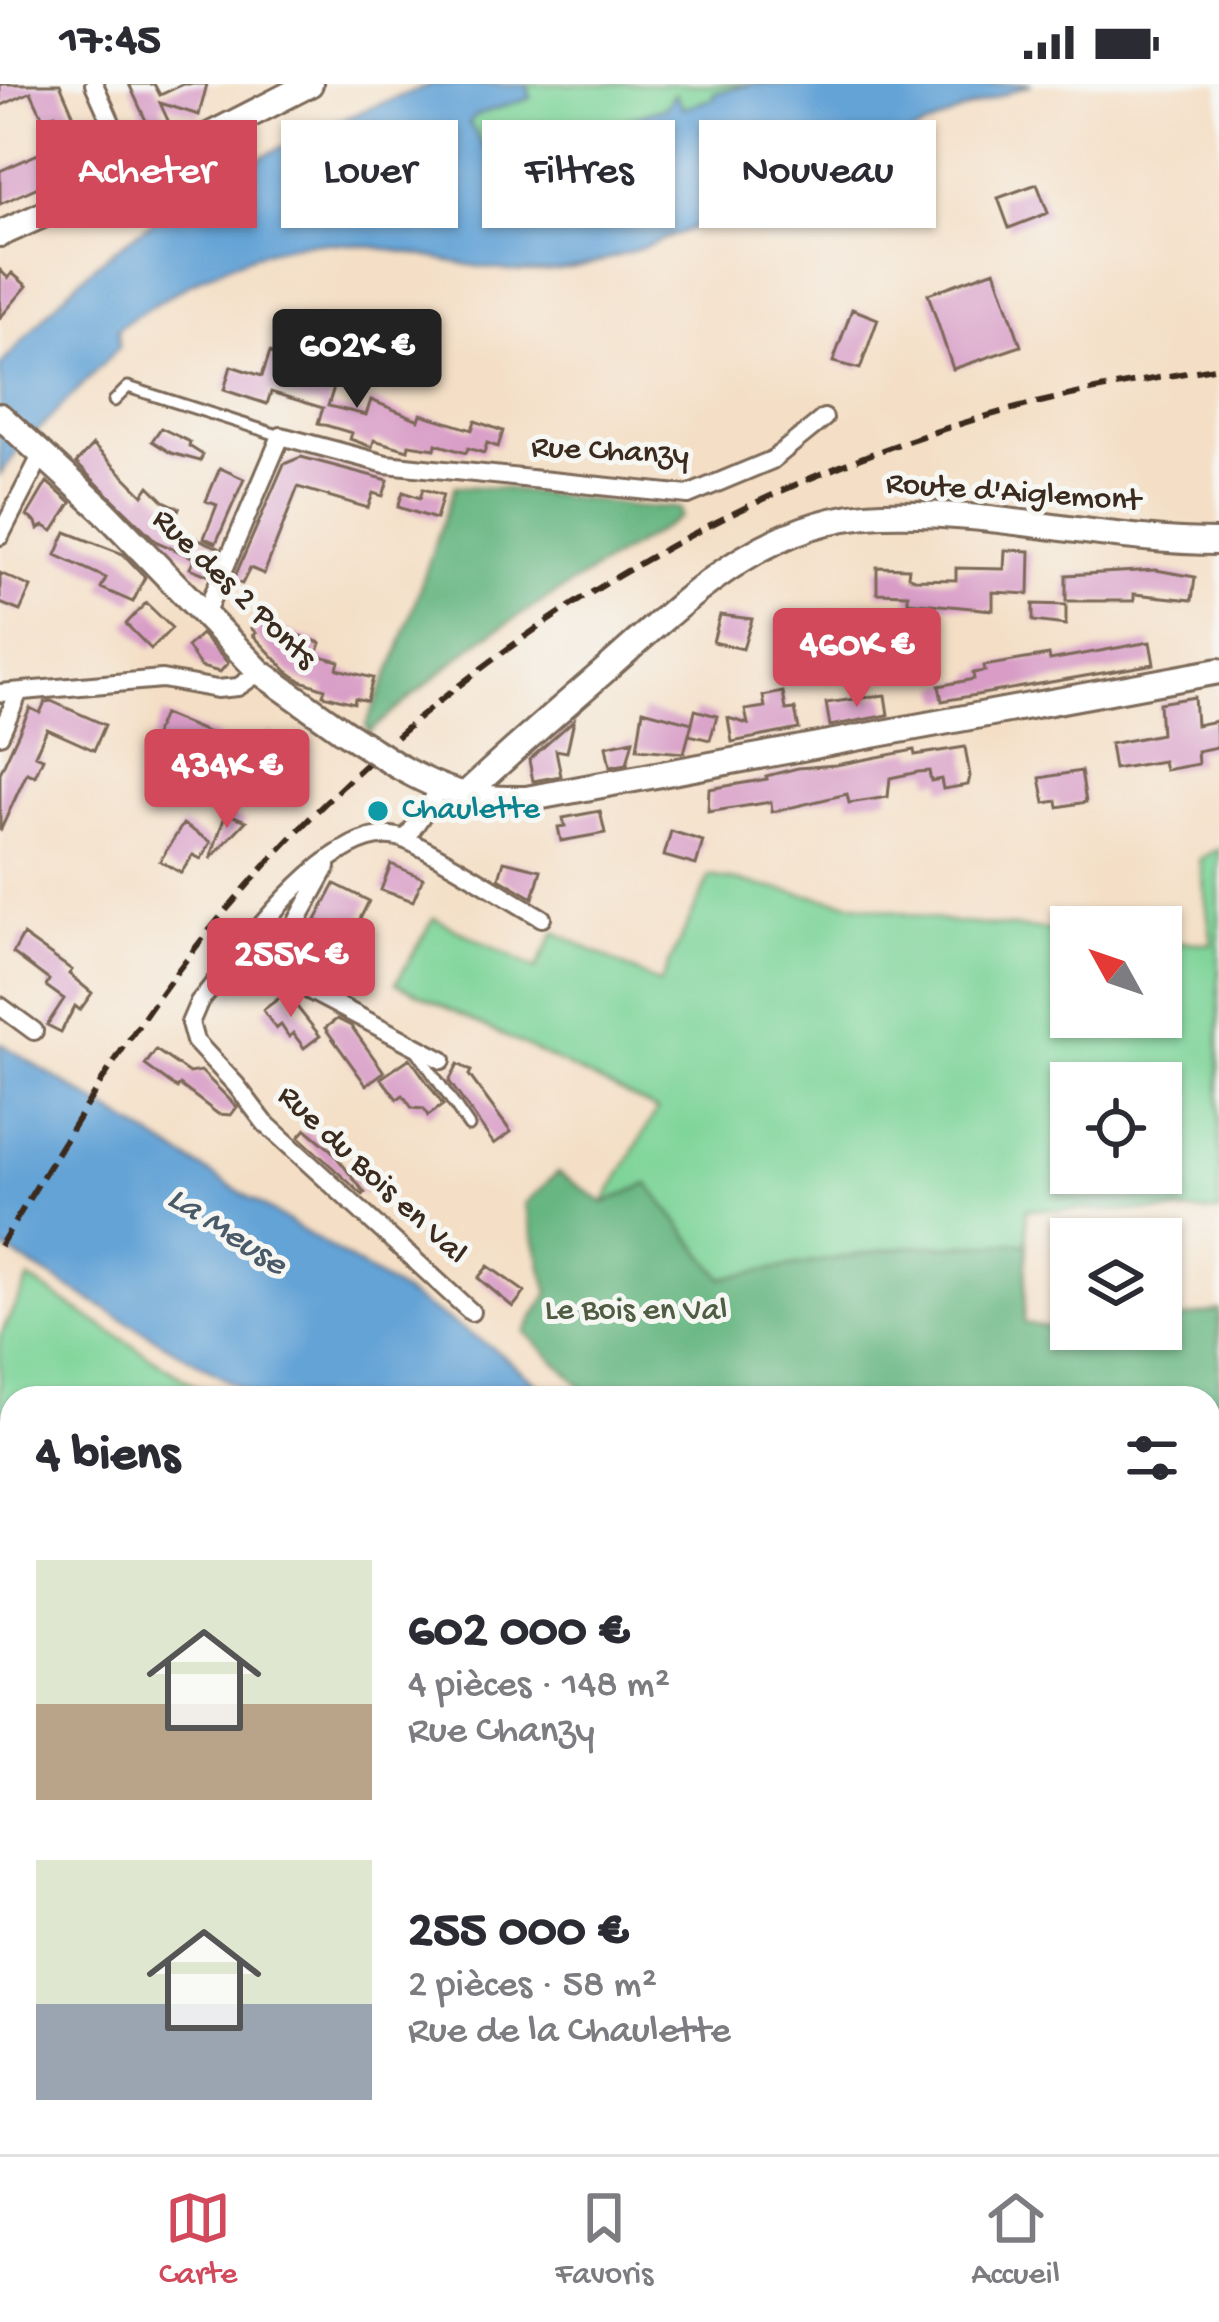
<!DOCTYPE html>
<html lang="fr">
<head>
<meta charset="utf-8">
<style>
  :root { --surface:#fff; --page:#f7f7f7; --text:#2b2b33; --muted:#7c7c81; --line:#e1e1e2; --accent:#d1495b }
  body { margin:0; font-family:"Gochi Hand",sans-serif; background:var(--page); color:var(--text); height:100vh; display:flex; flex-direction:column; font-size:45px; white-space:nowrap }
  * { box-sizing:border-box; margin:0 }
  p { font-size:39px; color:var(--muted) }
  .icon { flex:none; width:66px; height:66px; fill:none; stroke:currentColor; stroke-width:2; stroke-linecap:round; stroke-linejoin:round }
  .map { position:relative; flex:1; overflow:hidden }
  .drawer { position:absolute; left:0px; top:1302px; width:1221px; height:768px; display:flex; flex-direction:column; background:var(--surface); border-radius:36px 36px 0 0; box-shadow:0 3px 9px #0004 }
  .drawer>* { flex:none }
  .banner { position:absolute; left:36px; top:36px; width:1149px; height:108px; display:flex; gap:24px }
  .needle { width:78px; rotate:310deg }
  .tools { position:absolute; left:1050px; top:822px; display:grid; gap:24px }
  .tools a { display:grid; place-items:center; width:132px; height:132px; border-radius:0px; background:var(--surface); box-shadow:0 3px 9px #0004; font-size:60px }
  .price { position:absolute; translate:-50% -102px; padding:0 27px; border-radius:12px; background:var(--accent); color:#fff; font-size:39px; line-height:78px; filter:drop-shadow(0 3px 6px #0008) }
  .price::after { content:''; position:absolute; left:50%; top:72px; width:36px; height:27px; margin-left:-18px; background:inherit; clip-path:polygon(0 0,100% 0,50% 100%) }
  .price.on { background:#222; color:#fff }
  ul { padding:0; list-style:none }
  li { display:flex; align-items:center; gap:36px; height:300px; padding:0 36px }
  li span { display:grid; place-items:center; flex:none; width:336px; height:240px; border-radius:0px; color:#555 }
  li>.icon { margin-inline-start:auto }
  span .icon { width:144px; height:144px; fill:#fffc; stroke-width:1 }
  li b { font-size:51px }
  h2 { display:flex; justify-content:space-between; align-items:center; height:144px; padding:0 36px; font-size:51px }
  .chip { padding:0 42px; border-radius:0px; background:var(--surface); box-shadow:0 3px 9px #0004; font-size:42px; line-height:108px }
  .chip.on { background:var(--accent); color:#fff }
  .status { display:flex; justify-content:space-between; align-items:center; height:84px; padding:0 60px; background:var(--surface); direction:ltr }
  .status svg { height:33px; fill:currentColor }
  .menu { display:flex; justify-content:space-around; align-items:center; height:168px; border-top:3px solid var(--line); background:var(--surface); font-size:33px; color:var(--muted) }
  .menu a { display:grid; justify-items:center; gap:6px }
  .menu .on { color:var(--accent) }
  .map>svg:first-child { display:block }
  .green { fill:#7ed499; stroke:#5c7f5c; stroke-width:3; fill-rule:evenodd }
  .forest { fill:#66b681; stroke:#507050; stroke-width:3 }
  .water { fill:#63a3d6; stroke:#4f667a; stroke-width:3 }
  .building { fill:#d89cc6 }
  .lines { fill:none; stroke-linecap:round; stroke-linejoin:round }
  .lane-casing { stroke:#7c6959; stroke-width:15 }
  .street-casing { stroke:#7c6959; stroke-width:22 }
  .secondary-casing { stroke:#7c6959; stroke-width:30 }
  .lane { stroke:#fff; stroke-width:9 }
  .street { stroke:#fff; stroke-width:16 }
  .secondary { stroke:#fff; stroke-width:24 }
  .rail { stroke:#3b2a1e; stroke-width:6; stroke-dasharray:18 9; stroke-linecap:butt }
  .secondary-bridge-casing { stroke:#7c6959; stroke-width:30; stroke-linecap:butt }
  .secondary-bridge { stroke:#fff; stroke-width:24 }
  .culture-dot { fill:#0f9aa8; stroke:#f6f6f2; stroke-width:4.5 }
  .labels { text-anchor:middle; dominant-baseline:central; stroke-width:10; stroke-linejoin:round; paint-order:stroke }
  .street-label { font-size:33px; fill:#3b2a1e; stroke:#f6f6f2 }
  .culture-label { font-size:33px; fill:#0d838f; stroke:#f6f6f2; text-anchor:start }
  .park-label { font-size:33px; fill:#4f5d43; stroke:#f6f6f2 }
  .water-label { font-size:36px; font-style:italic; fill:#4b5a68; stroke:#f6f6f2 }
</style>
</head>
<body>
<div class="status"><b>17:45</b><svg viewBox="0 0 49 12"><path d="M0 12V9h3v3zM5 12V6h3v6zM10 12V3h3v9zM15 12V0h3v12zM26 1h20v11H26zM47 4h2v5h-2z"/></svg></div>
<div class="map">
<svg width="1219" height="2070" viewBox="0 0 1219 2070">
  <rect width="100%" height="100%" fill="#f6f6f2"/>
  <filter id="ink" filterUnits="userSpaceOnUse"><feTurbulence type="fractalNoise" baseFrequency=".00833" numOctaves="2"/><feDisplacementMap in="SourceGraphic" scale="24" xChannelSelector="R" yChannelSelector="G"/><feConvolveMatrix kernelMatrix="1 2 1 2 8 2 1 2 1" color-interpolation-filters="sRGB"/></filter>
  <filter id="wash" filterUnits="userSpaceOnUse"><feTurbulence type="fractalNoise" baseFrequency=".004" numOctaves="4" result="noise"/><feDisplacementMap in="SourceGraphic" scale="48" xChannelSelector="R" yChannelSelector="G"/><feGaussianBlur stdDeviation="2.7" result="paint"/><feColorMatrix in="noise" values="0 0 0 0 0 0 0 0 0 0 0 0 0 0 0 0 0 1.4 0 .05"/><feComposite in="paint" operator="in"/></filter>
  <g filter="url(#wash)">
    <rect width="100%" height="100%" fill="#f4dfc6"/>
    <path class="green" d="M527,0h225l-37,9 1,5 -33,10 -8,-14 -9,13 -165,52 -15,-9 -17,-27 7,-8 54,-17z
      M1219,765v363l-193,-3 1,34 -123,4 -182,31 -74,-94 -44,19 53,-93 -261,-127 38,-65 102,51 19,-37 105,52 50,-108 239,46 122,10v85h90v-77l51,4 -12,-85zM1071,999h90v90h-90z
      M29,1195l185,119h-202v239l-12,-20v-281z
      M12,1839v98l-12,6v-97z
      M19,2058h330l-25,12h-298z"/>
    <path class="forest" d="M455,402l43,2 123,16c21,8 38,-1 59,5l1,8 -201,123 -111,92 -3,-7 31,-70z
      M558,1088l46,31 44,-19 74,94 182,-31 123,-4 -3,80 75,13 33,-7h29v-6l58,-13v844h-320v-12h310v-744h-616l-68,-66 24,-39 -24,-89z"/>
    <path class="water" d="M434,0h93l4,14 -55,17 -7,8 17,27 16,9 164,-52 9,-13 8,14 32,-10 -1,-5 38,-9h280c-97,33 -186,86 -284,118l-2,-5 -32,12 3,10c-50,18 -105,44 -158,51 -53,7 -104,-9 -156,-18 -37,-7 -82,-14 -119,-5 -60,13 -116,48 -166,81l1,19 -103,106 -16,22v-109c31,-33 61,-71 95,-100 101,-85 216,-138 339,-182z
      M0,959l494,306 61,49h-298l-257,-151z
      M688,2058h178l1,12h-176z"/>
    <g id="blocks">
      <path class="building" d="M0,0h60l23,53 6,-3 8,17 -40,19 3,7 -60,27v-33l67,-30 -12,-27 -12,4 -12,-26 -31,14z
        M129,0h25l6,11 24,-11h23l-8,31 -39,-12 11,24 -18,9z
        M1037,100l11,29 -39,15 -11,-30z
        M0,186l8,8 4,-5 15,13 -27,32z
        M995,186l26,76 -68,23 -25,-75z
        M852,225l26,10 -18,50 -27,-7z
        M270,268l47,19 -3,11 20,5 -6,19 38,9 5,-15 48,20 2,-6 51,16 3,-9 28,10 -5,16 -11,-4 -3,10 -16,-5 -2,5 -30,-9 -1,5 -26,-4 -1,5 -34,-10 -2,7 -22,-8 2,-6 -34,-10 5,-15 -52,-16 -4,12 -43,-14 7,-24 31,10z
        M161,344l29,14 -1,4 14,9 -3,6 -29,-8 -19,-12z
        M93,361l50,50 6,-9 15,15 15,7 -8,19 48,21 -12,27 -17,-7 5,-10 -38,-16 -81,-79z
        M301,373l87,23 -5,16 -10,-3 -5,15 -70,-21 -34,87 -14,-6 -8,16 -9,-3 51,-117z
        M220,384l24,11 -28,64 -12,-5 13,-33 -11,-4z
        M47,398l24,21 -18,28 -9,-5 -6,3 -2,-7 -9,-6z
        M423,405l20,6 -7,24 -38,-12 5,-15 17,6z
        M66,448l57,22 22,23 -12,25 -32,-14 5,-10 -50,-23z
        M1005,466l25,1 -1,43 -36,-2v18l-85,-8v-8l-31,-1v-26l32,1 -1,8 6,3 42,1v-12l48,1z
        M1156,486l39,7 -3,23 -58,-6v7h-68v-26z
        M0,489l31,14 -11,24 -20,-8z
        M146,519l26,25 -21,21 -25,-25z
        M1033,520l33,1v20l-33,-4z
        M257,526l23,19 41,14 -4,12 22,6 -2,8 36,9 -6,23 -12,-3 -1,5 -31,-8 2,-6 -24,-8 -14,-10 -34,-36 3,-2 -5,-5z
        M720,531l32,4 -9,30 -30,-7z
        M201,550l27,29 -8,9 -19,-5 -14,-20z
        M1150,558l4,22 -212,37 -3,-15 35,-7 -1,-6 12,-2 -1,-5 65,-11 1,5z
        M783,608l3,18 9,-1 4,20 -67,13 -4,-24 20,6 -3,-14 20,-3 -2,-11z
        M885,611l3,20 -58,11 -4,-23z
        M1194,613l2,28 20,-4 1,26 -20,4 1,13 -33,6 -2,-9 -49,8 -4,-25 51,-10 -2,-31z
        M51,617l54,24 -11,25 -47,-21 -12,26 8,3 -8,18 -8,-3 -27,58v-58l30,-65 10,5 5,-11z
        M643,626l49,13 -8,30 -47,-4z
        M695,626l22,6 -7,24 -21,-5z
        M163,630l56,23 -11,26 -56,-23z
        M574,636l-7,32 -11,-2 5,26 -28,5 -4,-21z
        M269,648l23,22 -17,16 -22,-22z
        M633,656l-6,24 -17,3 -4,-21z
        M965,663l5,29 -2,9 -25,4 -2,-10 -10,2 -2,-10 -11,1 -28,6 -2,19 -39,6 -2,-9 -75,18 -1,-10 -63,10 1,-23 58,-10 -1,-3 32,-8 38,-3 78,-15 1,5z
        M1081,687l5,31 -28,5 -1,-6 -12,2 -5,-25z
        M600,727l5,22 -44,8 -3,-14 7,-1 -2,-8z
        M226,729l20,8 -36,38z
        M183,740l28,18 -10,17 -8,-4 -12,18 -21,-12z
        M671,747l32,10 -7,24 -32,-9z
        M504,777l37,9 -8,28 -34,-20z
        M391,780l32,14 -10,23 -32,-11z
        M335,800l34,17 -18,36 -35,-17z
        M23,851l49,35 -3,4 23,19 -12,17 -5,-4 -14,26 -14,-7 17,-26 -18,-13 3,-6 -36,-27z
        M286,909l34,43 -16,12 -11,-15 -4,4 -8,-12 -5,4 -13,-19z
        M337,935l14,7 33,46 -18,13 -41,-57z
        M156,966l33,23 12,-2 36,36 -6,8 -13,-1 -38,-29 -3,3 -9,-6 -23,-17z
        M410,974l33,47 -15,11 -4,-7 -12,-1 -9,-13 -6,4 -16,-21z
        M458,980l13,7 -2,4 42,57 -17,12 -45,-63z
        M306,1045l25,21 34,43 -2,2 -64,-58z
        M488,1182l37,26 -12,15 -35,-29z"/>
    </g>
  </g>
  <g filter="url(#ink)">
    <use href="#blocks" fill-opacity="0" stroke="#7c6959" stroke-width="3"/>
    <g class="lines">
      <defs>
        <path id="lane" d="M114,317l14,-14 153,49
          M417,967l52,75"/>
        <path id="street" d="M94,0l40,90
          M0,452l43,-84
          M205,530l76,-178 105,28 302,31 84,-35 52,-42
          M0,609l162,-14 55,10 21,-2 22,-15
          M0,651l19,-43
          M405,756l34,-50
          M327,777v6l-53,96 2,10 166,87
          M0,922l34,25
          M471,1228l-206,-189 -29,-38 -41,-44 -5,-18 9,-21c38,-44 138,-193 207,-162 46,21 92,53 136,78
          M0,1715l12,-7"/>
        <path id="secondary" d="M0,150l134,-60 176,-90
          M0,332l104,95 156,161 83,59
          M396,681c49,28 73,35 130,34l693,-128
          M465,711c44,-42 91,-82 137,-122 82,-72 163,-155 280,-159 112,-4 225,28 337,28"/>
      </defs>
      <use href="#lane" class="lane-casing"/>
      <use href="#street" class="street-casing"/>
      <use href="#secondary" class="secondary-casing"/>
      <use href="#lane" class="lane"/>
      <use href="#street" class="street"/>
      <use href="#secondary" class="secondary"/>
      <path class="rail" d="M0,1162c64,-103 124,-209 200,-304 197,-247 467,-431 770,-521 82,-25 166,-39 249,-54"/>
      <defs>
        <path id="secondary-bridge" d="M343,647l53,34"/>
      </defs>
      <use href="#secondary-bridge" class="secondary-bridge-casing"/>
      <use href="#secondary-bridge" class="secondary-bridge"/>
    </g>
  </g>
  <circle class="culture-dot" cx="378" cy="727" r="12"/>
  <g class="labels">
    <g class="street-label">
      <text transform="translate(610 369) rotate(3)">Rue Chanzy</text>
      <text transform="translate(1013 410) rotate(4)">Route d'Aiglemont</text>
      <text transform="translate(233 506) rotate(44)">Rue des 2 Ponts</text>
      <text transform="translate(371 1092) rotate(43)">Rue du Bois en Val</text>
    </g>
    <g class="culture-label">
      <text x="402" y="727">Chaulette</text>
    </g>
    <g class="park-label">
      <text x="636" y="1228">Le Bois en Val</text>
    </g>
    <g class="water-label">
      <text transform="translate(226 1149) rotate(33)">La Meuse</text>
    </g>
  </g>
</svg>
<div class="tools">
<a><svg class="needle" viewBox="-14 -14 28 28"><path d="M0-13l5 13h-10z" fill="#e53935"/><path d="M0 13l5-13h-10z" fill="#7c7c81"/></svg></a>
<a><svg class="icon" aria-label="locate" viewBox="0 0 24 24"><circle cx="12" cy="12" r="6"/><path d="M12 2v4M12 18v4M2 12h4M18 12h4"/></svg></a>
<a><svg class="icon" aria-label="layers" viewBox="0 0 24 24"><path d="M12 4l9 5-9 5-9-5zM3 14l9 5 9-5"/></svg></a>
</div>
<b class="price on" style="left:357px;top:327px">602K €</b>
<b class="price" style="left:857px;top:626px">460K €</b>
<b class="price" style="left:227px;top:747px">434K €</b>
<b class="price" style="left:291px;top:936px">255K €</b>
<div class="banner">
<a class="chip on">Acheter</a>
<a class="chip">Louer</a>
<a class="chip">Filtres</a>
<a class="chip">Nouveau</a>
</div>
<section class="drawer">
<h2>4 biens<svg class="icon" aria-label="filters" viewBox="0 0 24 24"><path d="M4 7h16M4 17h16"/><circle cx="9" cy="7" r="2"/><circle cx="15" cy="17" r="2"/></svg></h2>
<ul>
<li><span style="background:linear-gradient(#dfe7d0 60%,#b9a48a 0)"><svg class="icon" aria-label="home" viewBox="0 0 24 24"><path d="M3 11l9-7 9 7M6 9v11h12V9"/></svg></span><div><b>602 000 €</b><p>4 pièces · 148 m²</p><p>Rue Chanzy</p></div></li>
<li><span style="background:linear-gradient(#dfe7d0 60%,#9aa5b1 0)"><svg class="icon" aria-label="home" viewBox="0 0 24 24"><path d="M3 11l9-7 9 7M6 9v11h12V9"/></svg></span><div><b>255 000 €</b><p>2 pièces · 58 m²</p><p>Rue de la Chaulette</p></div></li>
</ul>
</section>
</div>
<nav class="menu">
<a class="on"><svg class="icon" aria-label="map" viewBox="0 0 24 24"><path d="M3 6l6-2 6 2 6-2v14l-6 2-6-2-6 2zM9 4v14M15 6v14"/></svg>Carte</a>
<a><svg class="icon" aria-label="saved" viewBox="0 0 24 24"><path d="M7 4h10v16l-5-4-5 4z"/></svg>Favoris</a>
<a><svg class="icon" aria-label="home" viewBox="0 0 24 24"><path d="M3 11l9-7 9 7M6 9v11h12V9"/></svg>Accueil</a>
</nav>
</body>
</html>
